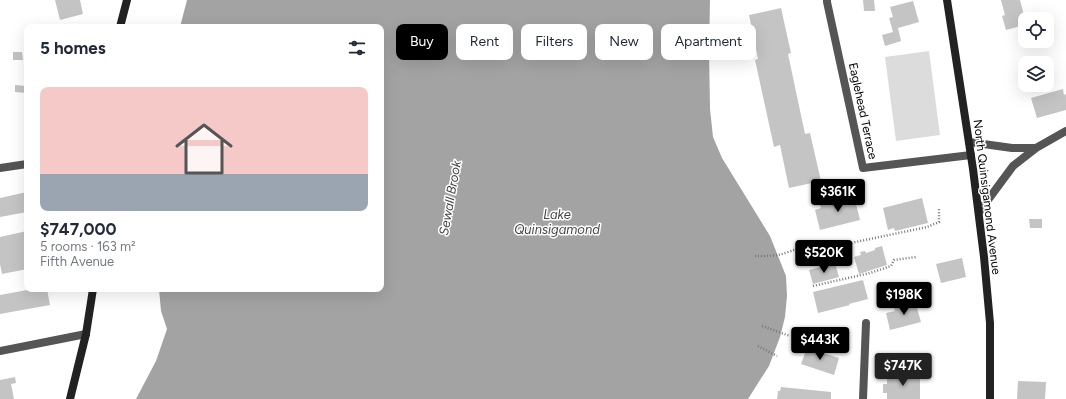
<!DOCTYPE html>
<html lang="en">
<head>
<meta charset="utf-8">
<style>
  :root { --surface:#fff; --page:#f2f2f3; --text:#1f2937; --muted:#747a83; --accent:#000 }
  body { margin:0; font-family:Figtree,sans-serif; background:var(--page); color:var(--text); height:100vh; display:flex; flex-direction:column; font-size:15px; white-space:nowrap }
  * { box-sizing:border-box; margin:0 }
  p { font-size:13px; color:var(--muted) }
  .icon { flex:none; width:22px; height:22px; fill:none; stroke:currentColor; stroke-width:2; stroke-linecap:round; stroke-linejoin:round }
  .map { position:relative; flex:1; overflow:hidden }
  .sheet { position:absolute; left:24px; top:24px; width:360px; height:268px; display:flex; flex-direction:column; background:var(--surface); border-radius:8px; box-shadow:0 4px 16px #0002 }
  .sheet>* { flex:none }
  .top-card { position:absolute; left:396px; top:24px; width:380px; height:36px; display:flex; gap:8px }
  .controls { position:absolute; left:1018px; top:12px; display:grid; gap:8px }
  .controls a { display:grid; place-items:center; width:36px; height:36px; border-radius:8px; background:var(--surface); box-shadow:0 4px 16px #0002; font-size:20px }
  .price { position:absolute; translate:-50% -34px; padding:0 9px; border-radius:4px; background:var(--accent); color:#fff; font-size:13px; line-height:26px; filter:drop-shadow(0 1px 2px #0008) }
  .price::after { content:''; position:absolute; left:50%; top:24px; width:12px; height:9px; margin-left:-6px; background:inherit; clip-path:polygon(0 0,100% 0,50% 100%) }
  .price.current { background:#222; color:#fff }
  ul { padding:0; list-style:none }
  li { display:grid; align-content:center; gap:8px; height:212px; padding:0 16px }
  li span { display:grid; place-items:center; height:124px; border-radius:8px; color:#555 }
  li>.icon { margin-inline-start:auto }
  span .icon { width:72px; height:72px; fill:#fffc; stroke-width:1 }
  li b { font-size:17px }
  h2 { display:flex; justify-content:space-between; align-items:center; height:48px; padding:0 16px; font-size:17px }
  .pill { padding:0 14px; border-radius:8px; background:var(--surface); box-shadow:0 4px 16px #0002; font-size:14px; line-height:36px }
  .pill.current { background:var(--accent); color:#fff }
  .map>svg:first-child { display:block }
  .green { fill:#dcdcdc }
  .water { fill:#a3a3a3 }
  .building { fill:#c4c4c4 }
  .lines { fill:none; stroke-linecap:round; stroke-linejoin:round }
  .path { stroke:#777; stroke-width:2.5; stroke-dasharray:1 2; stroke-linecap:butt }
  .street { stroke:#555; stroke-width:8 }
  .secondary { stroke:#222; stroke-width:8 }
  .labels { text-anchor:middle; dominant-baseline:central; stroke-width:3; stroke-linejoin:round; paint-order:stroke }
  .street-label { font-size:12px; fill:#000; stroke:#fff }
  .water-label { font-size:13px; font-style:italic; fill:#444; stroke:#fff }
</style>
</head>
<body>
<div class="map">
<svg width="1066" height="399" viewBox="0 0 1066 399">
  <rect width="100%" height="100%" fill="#fff"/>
  <path class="green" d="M929,51l11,84 -44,6 -11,-84z"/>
  <path class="water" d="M187,0h523l-1,50 1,59 3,28 9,21 48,78 16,40 1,20 -2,21 -5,20 -11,29 -21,33h-612l20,-38 11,-32 -6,-18 -2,-22h222v-262h-201z"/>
  <path class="building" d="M55,0h25l3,14 -23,6z
    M863,0h11l1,11h-11z
    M1001,0h19l5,19v6l-19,5 -4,-14 3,-1z
    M913,1l6,21 -21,6 3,13 -16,5 -3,-11 11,-3 -4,-14 4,-1 -3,-10z
    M781,8l10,45 -3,1 17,80 5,-1 11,48 -32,7 -9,-43 -6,2 -19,-87 3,-1 -9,-44z
    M13,52h9l1,8h-10z
    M15,85l11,1v7l-11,-1z
    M1063,89l1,6 2,-1v16l-29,8 -6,-20z
    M27,192v20l-27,5v-19z
    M854,196l6,24 -40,10 -5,-20 6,-2 -1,-3z
    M922,198l6,25 -33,8 -1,-3 -6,2 -5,-22z
    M1029,219h13v9h-12z
    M27,231v38l-25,5 -2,-10v-27z
    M882,246l5,19 -28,9 -5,-17 7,-2 -1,-3 5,-1 1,2 9,-3v-2z
    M962,258l4,19 -25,6 -5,-19z
    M835,263l4,14 -26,7 -4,-14z
    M863,280l5,19 -19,5 1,1 -32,8 -5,-21z
    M33,289h14l3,16 -50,9v-19z
    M915,301l6,21 -31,8 -4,-17 9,-2 -2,-5z
    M812,328l35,1 -1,18 -23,-1v-5h-11z
    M807,348l32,10 -5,17 -33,-11z
    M887,375h33v24h-33v-6h-4v-9h4z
    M15,377l1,6 -5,1 3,15h-14v-19z
    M1018,381l28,1 -1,17h-28z
    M781,387l50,5v7h-54l1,-8h2z"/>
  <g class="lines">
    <path class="path" d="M755,256c7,0 15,0 23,-1 15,-3 35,-16 49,-7l100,-21 12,-5v-14
      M813,286l57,-13 21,-7 3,-6 22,-3
      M762,326l28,10
      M758,346l19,10"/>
    <path class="street" d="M827,0v2l36,166 108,-13
      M969,142l43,6h23
      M0,168l27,-4
      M979,212l34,-46 23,-18 30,-17
      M0,351l86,-17
      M863,399l3,-76"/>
    <path class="secondary" d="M947,0l26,169 11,88 6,66v76
      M120,27l7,-27
      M70,399l16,-65 7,-45"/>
  </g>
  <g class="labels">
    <g class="street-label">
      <text transform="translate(863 111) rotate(78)">Eaglehead Terrace</text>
      <text transform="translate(987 197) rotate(83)">North Quinsigamond Avenue</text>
    </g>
    <g class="water-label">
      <text transform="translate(450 198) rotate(-80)">Sewall Brook</text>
      <text x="557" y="214">Lake<tspan x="557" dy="15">Quinsigamond</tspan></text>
    </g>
  </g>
</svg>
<div class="controls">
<a><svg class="icon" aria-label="locate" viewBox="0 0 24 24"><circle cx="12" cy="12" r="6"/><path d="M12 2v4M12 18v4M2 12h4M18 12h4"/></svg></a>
<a><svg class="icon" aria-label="layers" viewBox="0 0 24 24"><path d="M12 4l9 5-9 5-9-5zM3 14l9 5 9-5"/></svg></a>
</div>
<b class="price" style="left:838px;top:213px">$361K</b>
<b class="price" style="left:824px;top:274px">$520K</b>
<b class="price" style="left:904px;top:316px">$198K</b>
<b class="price" style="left:820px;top:361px">$443K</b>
<b class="price current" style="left:903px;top:387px">$747K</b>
<div class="top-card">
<a class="pill current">Buy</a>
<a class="pill">Rent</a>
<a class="pill">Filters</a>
<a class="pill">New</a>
<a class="pill">Apartment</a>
</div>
<section class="sheet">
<h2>5 homes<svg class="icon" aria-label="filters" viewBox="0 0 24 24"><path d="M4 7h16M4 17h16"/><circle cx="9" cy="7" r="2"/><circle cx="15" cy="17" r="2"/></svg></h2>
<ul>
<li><span style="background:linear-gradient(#f6c9c9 70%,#9aa5b1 0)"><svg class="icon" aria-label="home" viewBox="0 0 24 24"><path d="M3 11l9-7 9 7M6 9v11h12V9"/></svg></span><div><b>$747,000</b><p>5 rooms · 163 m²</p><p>Fifth Avenue</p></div></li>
</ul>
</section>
</div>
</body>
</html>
